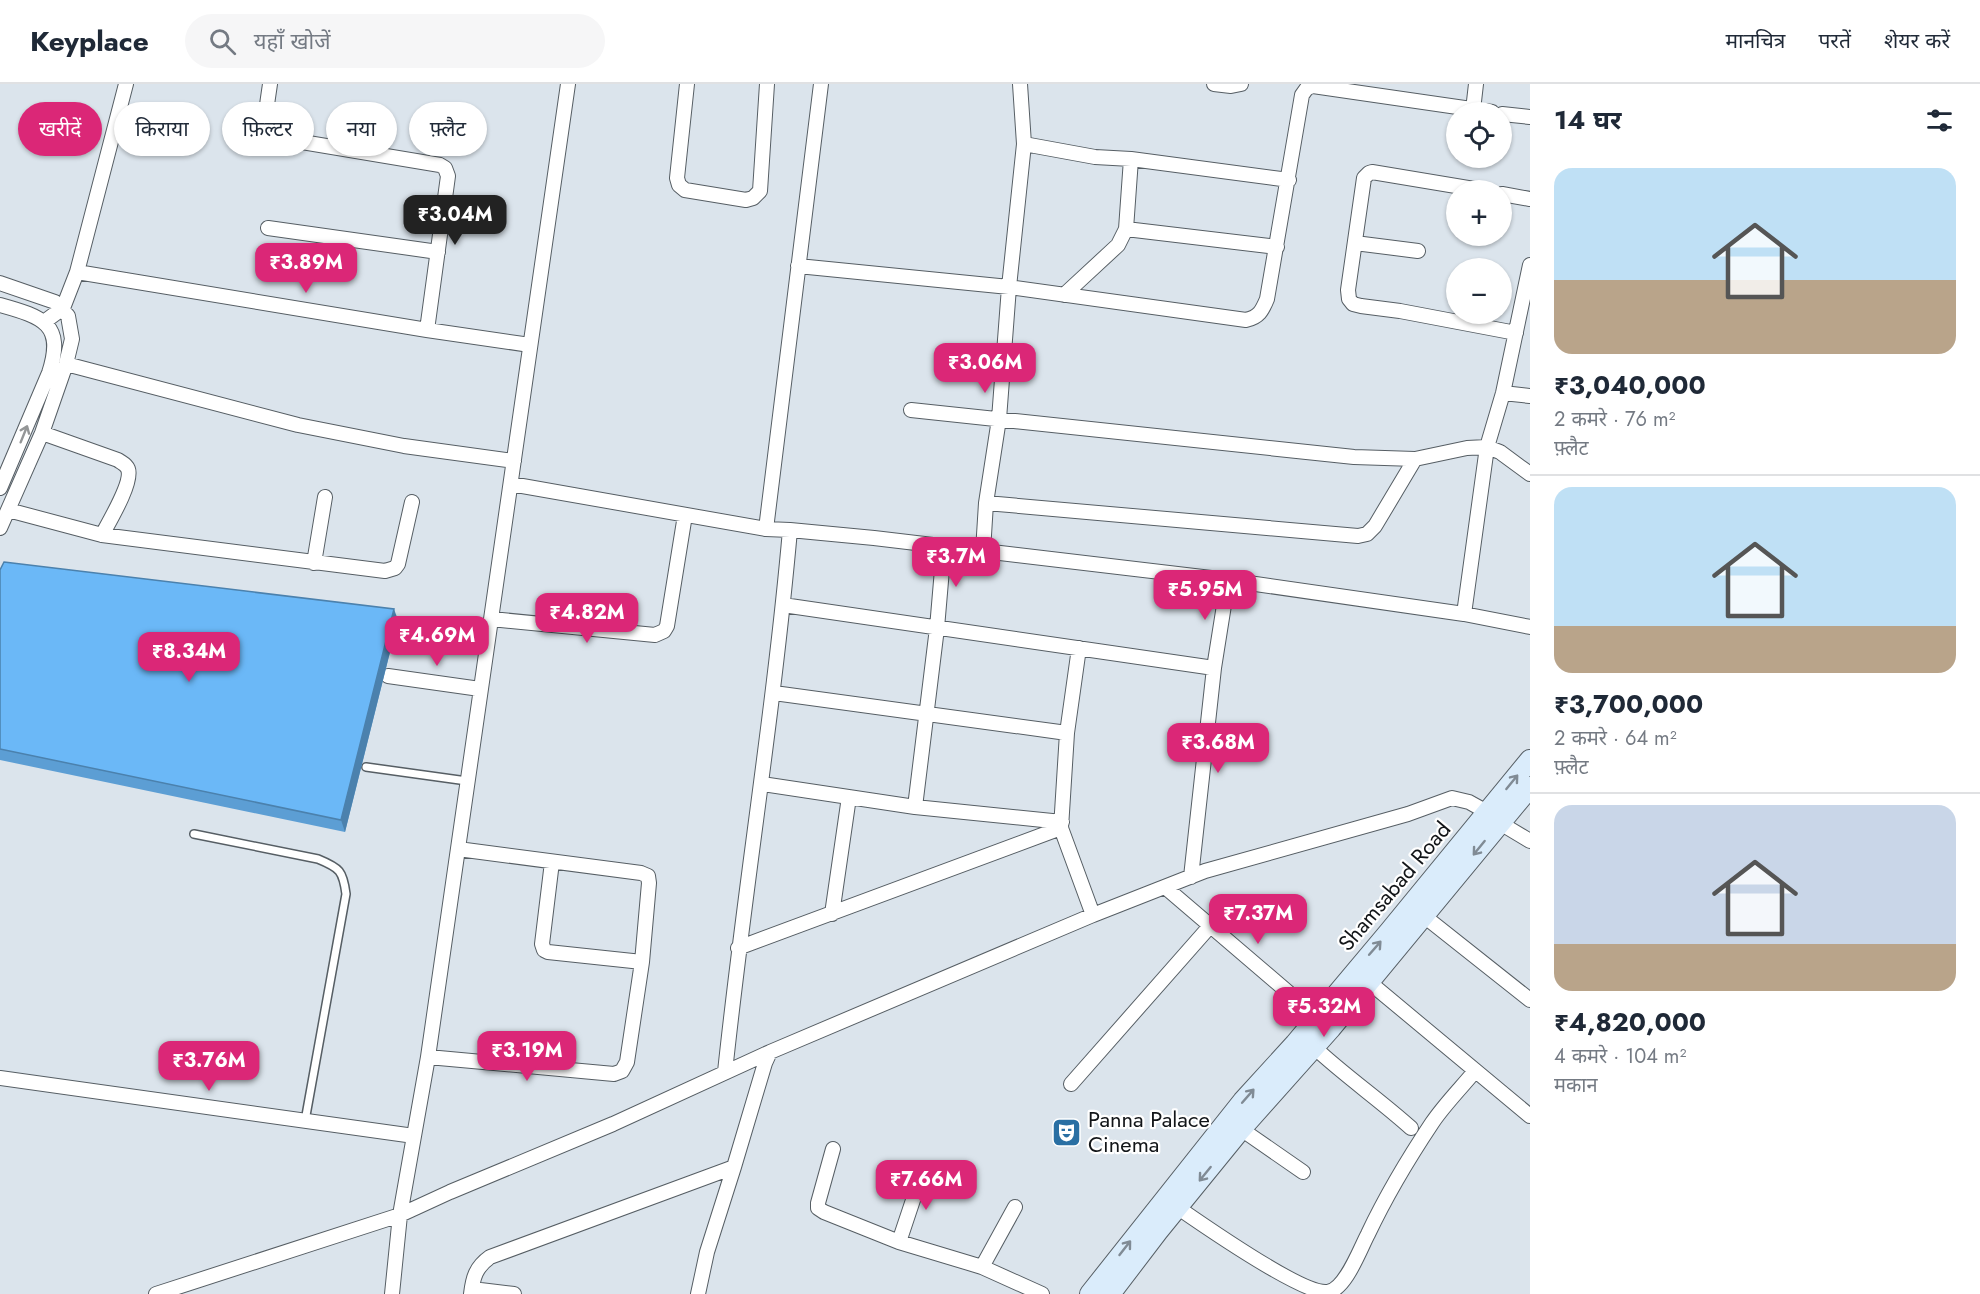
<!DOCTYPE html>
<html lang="hi">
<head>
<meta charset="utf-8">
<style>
  :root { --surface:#fff; --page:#f6f6f7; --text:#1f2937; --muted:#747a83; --line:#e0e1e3; --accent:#db2777 }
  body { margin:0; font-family:Jost,"Noto Sans Devanagari",sans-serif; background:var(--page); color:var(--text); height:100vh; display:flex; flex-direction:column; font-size:22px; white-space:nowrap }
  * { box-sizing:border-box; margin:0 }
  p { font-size:20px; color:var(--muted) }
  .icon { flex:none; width:33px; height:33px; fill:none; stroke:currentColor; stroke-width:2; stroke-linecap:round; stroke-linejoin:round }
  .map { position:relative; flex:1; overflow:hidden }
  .panel { display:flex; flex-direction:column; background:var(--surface); width:450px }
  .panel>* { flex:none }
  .banner { position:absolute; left:18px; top:18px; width:570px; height:54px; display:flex; gap:12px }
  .controls { position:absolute; left:1446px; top:18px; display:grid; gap:12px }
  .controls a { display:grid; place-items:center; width:66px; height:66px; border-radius:50%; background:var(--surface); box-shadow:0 2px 4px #0004; font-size:30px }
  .price { position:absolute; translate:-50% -51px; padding:0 14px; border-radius:12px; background:var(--accent); color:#fff; font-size:20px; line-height:39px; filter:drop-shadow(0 2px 3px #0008) }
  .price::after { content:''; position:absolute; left:50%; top:36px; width:18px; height:14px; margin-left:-9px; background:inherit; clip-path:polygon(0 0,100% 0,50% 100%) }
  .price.active { background:#222; color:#fff }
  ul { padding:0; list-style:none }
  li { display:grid; align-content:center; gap:12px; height:318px; padding:0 24px }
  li+li { border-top:2px solid var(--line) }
  li span { display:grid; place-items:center; height:186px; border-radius:18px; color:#555 }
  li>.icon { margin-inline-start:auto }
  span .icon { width:108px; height:108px; fill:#fffc; stroke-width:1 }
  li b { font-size:26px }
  h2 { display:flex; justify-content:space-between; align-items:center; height:72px; padding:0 24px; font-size:26px }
  .chip { padding:0 21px; border-radius:27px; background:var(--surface); box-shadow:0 2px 4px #0004; font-size:21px; line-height:54px }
  .chip.active { background:var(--accent); color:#fff }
  header { display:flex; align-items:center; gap:36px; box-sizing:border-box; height:84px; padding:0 30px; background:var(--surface); border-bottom:2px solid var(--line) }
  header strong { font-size:28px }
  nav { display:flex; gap:33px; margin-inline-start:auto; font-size:21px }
  .search { width:420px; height:54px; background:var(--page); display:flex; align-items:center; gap:15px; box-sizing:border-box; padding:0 21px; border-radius:33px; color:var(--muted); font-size:22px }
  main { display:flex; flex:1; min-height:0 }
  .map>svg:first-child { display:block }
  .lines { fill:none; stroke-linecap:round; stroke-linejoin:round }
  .service-casing { stroke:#565e64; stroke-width:10 }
  .minor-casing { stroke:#565e64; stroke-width:16 }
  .secondary-casing { stroke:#565e64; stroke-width:22 }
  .service { stroke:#fff; stroke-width:7 }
  .minor { stroke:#fff; stroke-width:14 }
  .secondary { stroke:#daecfb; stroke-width:20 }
  .wall { fill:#5c9ed4 }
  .shaded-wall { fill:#4b81ad }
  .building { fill:#6bb8f7; stroke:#4b81ad; stroke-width:1.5 }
  .oneway { stroke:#949697 }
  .oneway2 { stroke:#808b95 }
  .labels { text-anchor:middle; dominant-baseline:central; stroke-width:4.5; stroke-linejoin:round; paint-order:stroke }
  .street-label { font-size:22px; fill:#121518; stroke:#fff }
  .poi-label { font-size:22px; fill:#121518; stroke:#fff; text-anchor:start }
</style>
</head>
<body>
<header>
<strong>Keyplace</strong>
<div class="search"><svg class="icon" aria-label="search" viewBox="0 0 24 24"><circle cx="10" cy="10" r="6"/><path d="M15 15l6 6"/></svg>यहाँ खोजें</div>
<nav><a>मानचित्र</a><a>परतें</a><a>शेयर करें</a></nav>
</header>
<main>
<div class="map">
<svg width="1530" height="1210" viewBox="0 0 1530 1210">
  <rect width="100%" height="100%" fill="#dbe4ec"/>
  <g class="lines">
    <defs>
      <path id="service" d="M366,683l101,14
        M194,750l124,25c22,9 25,12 28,35l-41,227"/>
      <path id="minor" d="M270,0c-2,16 -8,39 2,53l168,28 5,3 3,8 -21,154
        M687,0l-10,94 2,7 6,5 61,10 7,-2 7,-7 7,-107
        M1214,0l17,2 10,-2
        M1473,26l3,-26
        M1502,30l28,3
        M1024,60l71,13 36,2 158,21
        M1480,106l-108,-18 -3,1 -5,5 -16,112 1,9 4,5 8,2 39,5 116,22
        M1502,110l28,5
        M268,144l170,24
        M1126,145l151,18
        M1355,159l63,8
        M798,182l211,21 237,33c13,-3 16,-9 21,-21l35,-204 5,-7 6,-2 179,26
        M77,188l350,58 103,15
        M0,199l55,19 13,14 4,23 -6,25 -24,69 -42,95
        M1064,211l54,-50 8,-16 5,-70
        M0,221c43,12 65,19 49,68l-49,115
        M44,238l19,-14 14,-36 49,-188
        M66,280l232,61 106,21 110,15
        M1503,309l27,3
        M911,326l443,47 61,2 52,-11 20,-1 13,5 30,22
        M42,349l76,27c4,3 8,4 10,9 5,13 -19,53 -26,66
        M511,400l255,45 24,1 84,8 354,42 236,34 66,13
        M986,419l13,-84 10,-132 15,-143 -4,-60
        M8,426l94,25 283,36 10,-3 3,-4 14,-62
        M766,445l55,-445
        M983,467l3,-48 372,33 9,-2 8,-8 40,-67
        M314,479l11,-66
        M783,521l431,63
        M1464,530l23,-167 16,-54 27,-128
        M491,535l164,16 9,-4 3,-5 18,-111
        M1079,564l-12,85 -6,95 32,87
        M388,592l92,13
        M774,609l293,40
        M762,700l153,23 147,15
        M915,723l22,-179 7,-82
        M1500,739l30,18
        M552,778l-10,82 2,6 4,2 94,10
        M1191,793l23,-209 14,-88
        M1165,803l159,136
        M832,830l17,-117
        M1424,832l106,84
        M738,864l323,-120
        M1369,898l161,134
        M1314,963c31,29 66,53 97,81
        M428,973l186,17 8,-3 5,-9 15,-100 7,-79 -1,-7 -7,-3 -183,-24
        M725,988c19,-181 49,-361 65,-542
        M0,994l414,58
        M1071,1000l140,-159
        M1241,1045l62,43
        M833,1065l-15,54v5l6,4 75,30 83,25 60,27
        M1177,1123c26,18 125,87 150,85 18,-1 33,-43 41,-58 18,-38 40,-75 64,-111 12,-18 29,-35 43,-52
        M899,1158l24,-72
        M982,1183l33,-60
        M472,1205l42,5
        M156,1210l244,-79 50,-23 163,-68 157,-72 323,-137 112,-44 203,-57 44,-16 17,4 18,10
        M392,1210l8,-79 28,-158 140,-973
        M471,1210c2,-17 5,-27 19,-37l244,-90
        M698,1210l9,-42 27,-85 31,-104 5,-11"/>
      <path id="secondary" d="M1090,1210l153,-193 52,-57 94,-112 141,-172
        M1110,1210l48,-63 83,-102 90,-101 199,-241"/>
    </defs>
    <use href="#service" class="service-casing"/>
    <use href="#minor" class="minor-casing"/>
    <use href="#secondary" class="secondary-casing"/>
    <use href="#service" class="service"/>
    <use href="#minor" class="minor"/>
    <use href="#secondary" class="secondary"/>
  </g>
  <path class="wall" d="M0,486l398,50 -53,212 -345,-72z"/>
  <path class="shaded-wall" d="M394,525l4,11 -53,212 -4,-12z"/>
  <path class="building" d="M4,478l390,47 -53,211 -341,-71v-179z"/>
  <defs><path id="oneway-shaft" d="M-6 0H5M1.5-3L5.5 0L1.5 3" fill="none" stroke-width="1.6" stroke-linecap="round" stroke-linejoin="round" transform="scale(1.5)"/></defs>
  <use class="oneway" href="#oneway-shaft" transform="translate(24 350) rotate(-68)"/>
  <g class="oneway2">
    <use href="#oneway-shaft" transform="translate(1512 698) rotate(-51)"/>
    <use href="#oneway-shaft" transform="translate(1479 764) rotate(129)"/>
    <use href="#oneway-shaft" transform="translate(1375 864) rotate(-49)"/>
    <use href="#oneway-shaft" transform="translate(1248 1012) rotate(-49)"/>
    <use href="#oneway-shaft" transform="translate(1205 1090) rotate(129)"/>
    <use href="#oneway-shaft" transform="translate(1125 1164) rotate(-52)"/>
  </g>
  <defs>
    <symbol id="theatre-square" viewBox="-11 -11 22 22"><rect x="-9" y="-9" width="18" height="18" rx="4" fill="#296fa3" stroke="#fff"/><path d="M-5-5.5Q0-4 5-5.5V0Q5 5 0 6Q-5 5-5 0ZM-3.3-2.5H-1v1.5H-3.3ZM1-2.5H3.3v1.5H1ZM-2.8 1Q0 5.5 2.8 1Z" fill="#fff"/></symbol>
  </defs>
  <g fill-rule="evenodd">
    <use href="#theatre-square" x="1050" y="1032" width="33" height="33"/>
  </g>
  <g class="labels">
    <g class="street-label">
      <text transform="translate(1394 802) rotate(-50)">Shamsabad Road</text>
    </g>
    <g class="poi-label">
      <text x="1088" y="1035">Panna Palace<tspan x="1088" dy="25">Cinema</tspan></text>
    </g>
  </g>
</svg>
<div class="controls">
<a><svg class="icon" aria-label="locate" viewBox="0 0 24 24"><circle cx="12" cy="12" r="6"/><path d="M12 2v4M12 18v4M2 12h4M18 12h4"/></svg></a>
<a>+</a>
<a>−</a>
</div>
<b class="price active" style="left:455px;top:162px">₹3.04M</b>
<b class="price" style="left:306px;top:210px">₹3.89M</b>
<b class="price" style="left:985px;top:310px">₹3.06M</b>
<b class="price" style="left:956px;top:504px">₹3.7M</b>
<b class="price" style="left:1205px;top:537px">₹5.95M</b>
<b class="price" style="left:587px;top:560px">₹4.82M</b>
<b class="price" style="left:437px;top:583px">₹4.69M</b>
<b class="price" style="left:189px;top:599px">₹8.34M</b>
<b class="price" style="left:1218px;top:690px">₹3.68M</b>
<b class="price" style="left:1258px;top:861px">₹7.37M</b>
<b class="price" style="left:1324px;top:954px">₹5.32M</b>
<b class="price" style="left:527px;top:998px">₹3.19M</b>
<b class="price" style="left:209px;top:1008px">₹3.76M</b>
<b class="price" style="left:926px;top:1127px">₹7.66M</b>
<div class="banner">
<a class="chip active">खरीदें</a>
<a class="chip">किराया</a>
<a class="chip">फ़िल्टर</a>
<a class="chip">नया</a>
<a class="chip">फ़्लैट</a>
</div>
</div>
<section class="panel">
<h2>14 घर<svg class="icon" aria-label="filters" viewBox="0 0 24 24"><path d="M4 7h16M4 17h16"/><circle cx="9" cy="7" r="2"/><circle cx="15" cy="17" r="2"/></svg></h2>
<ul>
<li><span style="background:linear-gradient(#bfe0f5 60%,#b9a48a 0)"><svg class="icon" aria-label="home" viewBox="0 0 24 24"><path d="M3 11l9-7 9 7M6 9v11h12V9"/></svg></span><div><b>₹3,040,000</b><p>2 कमरे · 76 m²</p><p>फ़्लैट</p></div></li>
<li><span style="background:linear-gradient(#bfe0f5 75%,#b9a48a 0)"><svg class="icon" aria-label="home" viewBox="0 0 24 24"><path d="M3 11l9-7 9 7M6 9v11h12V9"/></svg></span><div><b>₹3,700,000</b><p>2 कमरे · 64 m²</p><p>फ़्लैट</p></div></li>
<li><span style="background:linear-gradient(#c9d6e8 75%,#b9a48a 0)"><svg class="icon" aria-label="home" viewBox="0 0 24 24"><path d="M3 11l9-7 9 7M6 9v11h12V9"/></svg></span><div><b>₹4,820,000</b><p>4 कमरे · 104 m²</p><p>मकान</p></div></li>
</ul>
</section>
</main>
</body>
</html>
